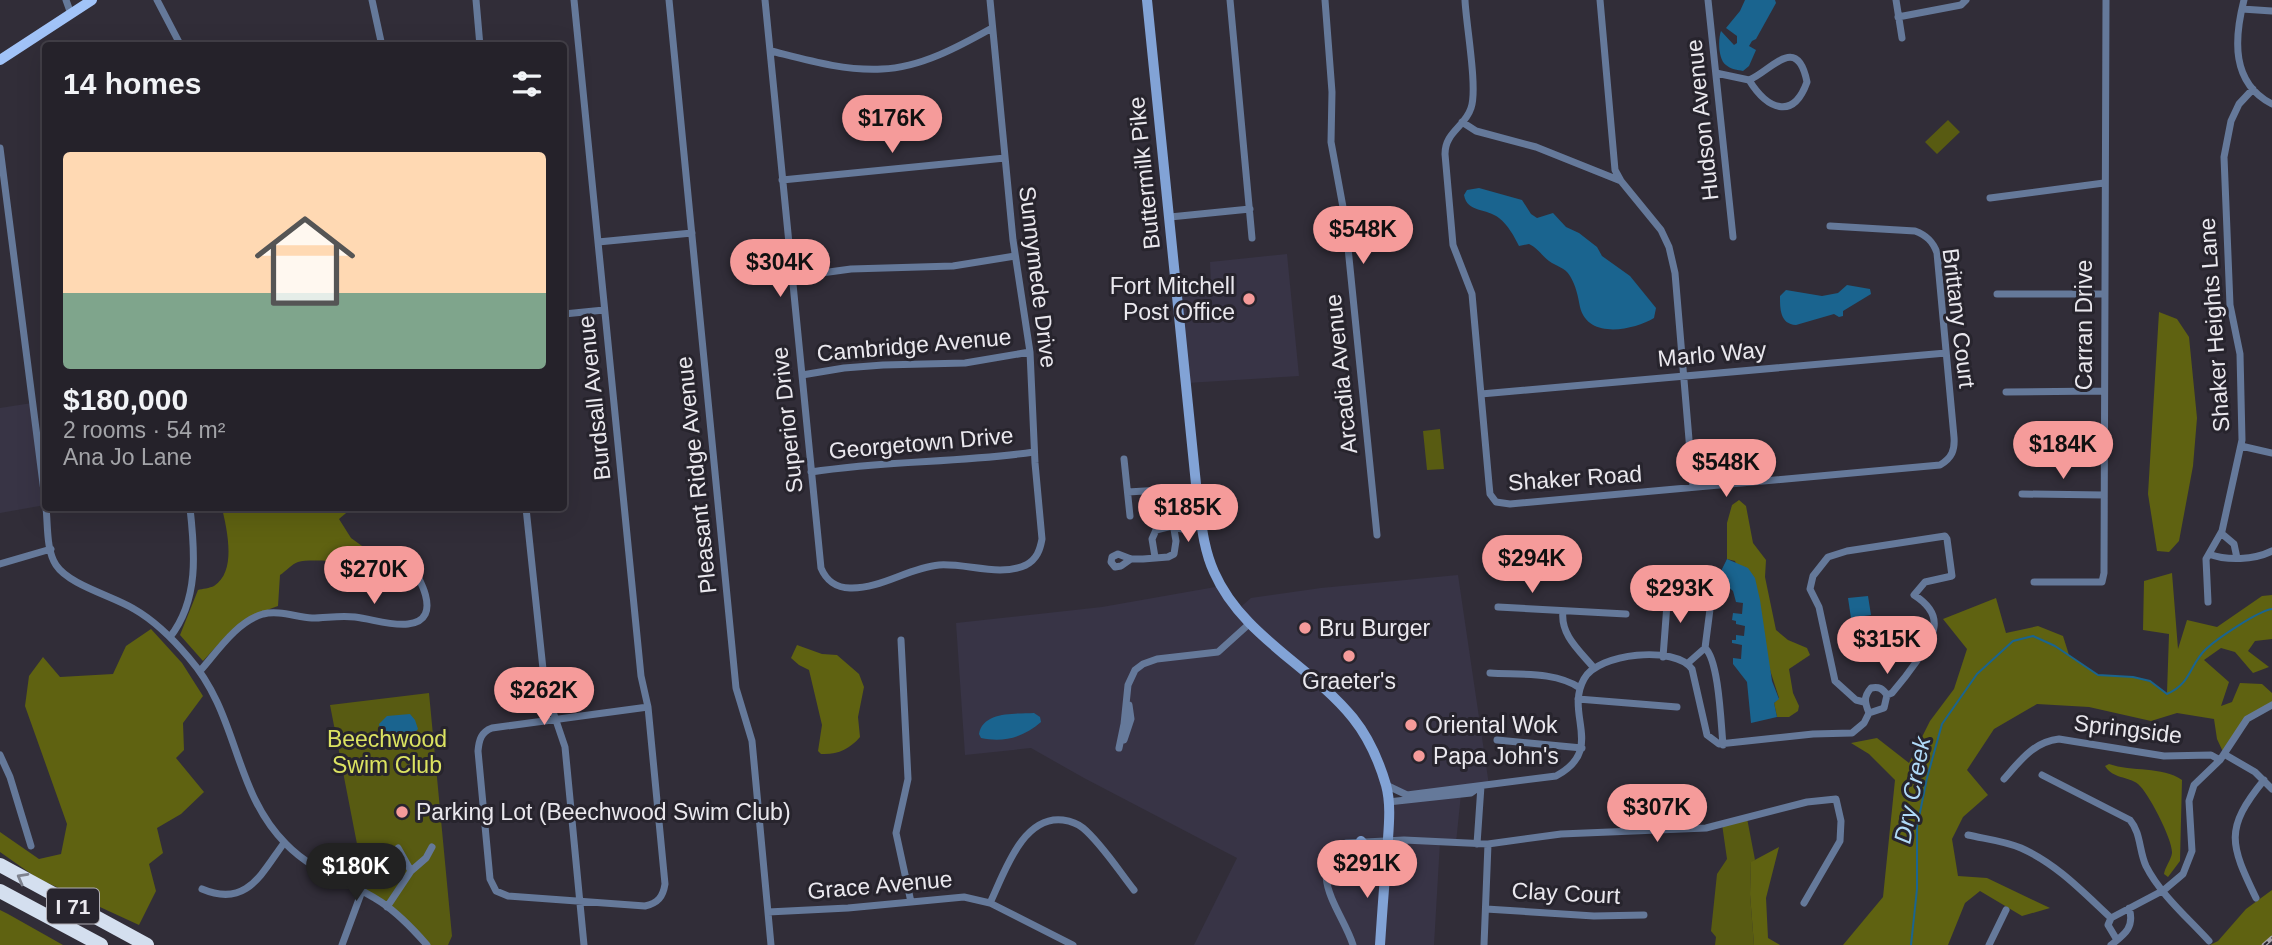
<!DOCTYPE html>
<html lang="en">
<head>
<meta charset="utf-8">
<style>
  :root { --surface:#25222a; --page:#312f36; --text:#f1f3f6; --muted:#a3a4a8; --line:#423f47; --accent:#f59b9a }
  body { margin:0; font-family:Arial,sans-serif; background:var(--page); color:var(--text); height:100vh; display:flex; flex-direction:column; font-size:26px; white-space:nowrap }
  * { box-sizing:border-box; margin:0 }
  p { font-size:23px; color:var(--muted) }
  .icon { flex:none; width:38px; height:38px; fill:none; stroke:currentColor; stroke-width:2; stroke-linecap:round; stroke-linejoin:round }
  .map { position:relative; flex:1; overflow:hidden }
  .details { position:absolute; left:42px; top:42px; width:525px; height:469px; display:flex; flex-direction:column; background:var(--surface); border-radius:7px; box-shadow:0 7px 28px #0002,0 0 0 2px var(--line) }
  .details>* { flex:none }
  .price { position:absolute; translate:-50% -60px; padding:0 16px; border-radius:24px; background:var(--accent); color:#111; font-size:23px; line-height:46px; filter:drop-shadow(0 2px 4px #0008) }
  .price::after { content:''; position:absolute; left:50%; top:42px; width:21px; height:16px; margin-left:-10px; background:inherit; clip-path:polygon(0 0,100% 0,50% 100%) }
  .price.on { background:#222; color:#fff }
  ul { padding:0; list-style:none }
  li { display:grid; align-content:center; gap:14px; height:371px; padding:0 21px }
  li+li { border-top:2px solid var(--line) }
  li span { display:grid; place-items:center; height:217px; border-radius:7px; color:#555 }
  li>.icon { margin-inline-start:auto }
  span .icon { width:126px; height:126px; fill:#fffc; stroke-width:1 }
  li b { font-size:30px }
  h2 { display:flex; justify-content:space-between; align-items:center; height:84px; padding:0 21px; font-size:30px }
  .map>svg:first-child { display:block }
  .commercial { fill:#383446 }
  .education { fill:#383445 }
  .green { fill:#585b12 }
  .forest { fill:#5f6211 }
  .water { fill:#1a648f }
  .lines { fill:none; stroke-linecap:round; stroke-linejoin:round }
  .stream { stroke:#1a648f; stroke-width:2 }
  .street { stroke:#65799a; stroke-width:7 }
  .secondary { stroke:#82a3d6; stroke-width:10 }
  .primary { stroke:#a1c3f8; stroke-width:10 }
  .highway { stroke:#d4dfef; stroke-width:14 }
  .rail-casing { stroke:#a5a2aa; stroke-width:4.5 }
  .rail { stroke:#27242d; stroke-width:2; stroke-dasharray:5; stroke-linecap:butt }
  .oneway { stroke:#7e828e }
  .poi-dot { fill:#f59b9a; stroke:#27242d; stroke-width:2.5 }
  .labels { text-anchor:middle; dominant-baseline:central; stroke-width:6; stroke-linejoin:round; paint-order:stroke }
  .shield { fill:#27242d; stroke:#b0adb4; stroke-width:2 }
  .shield-label { font-size:21px; font-weight:bold; fill:#eae8ee }
  .street-label { font-size:23px; fill:#eae8ee; stroke:#27242d }
  .poi-label { font-size:23px; fill:#eae8ee; stroke:#27242d; text-anchor:start }
  .park-label { font-size:23px; fill:#dce361; stroke:#27242d }
  .water-label { font-size:24px; font-style:italic; fill:#b0daf8; stroke:#27242d }
</style>
</head>
<body>
<div class="map">
<svg width="2272" height="945" viewBox="0 0 2272 945">
  <rect width="100%" height="100%" fill="#312d38"/>
  <path class="commercial" d="M1287,254l12,122 -112,7 -10,-96 34,-1 -1,-24z
    M1458,575l31,210 -82,10 -20,-9 1,16 73,-8 -5,49 -16,-1 -6,103h-240l43,-87 -153,-80 -53,-30 -66,7 -9,-132 146,-16 119,-21 16,24 14,-12 70,-10z"/>
  <path class="education" d="M32,403l13,102 -45,8v-105z"/>
  <path class="green" d="M1948,120l12,12 -23,22 -12,-12z
    M1440,429l4,40 -17,1 -4,-39z
    M429,693l23,243 -4,9h-21l-19,-21 -46,-33 2,-11 -34,-175z
    M1747,818l8,42 -4,3 -1,31 4,51h-39l1,-8 -5,-6 6,-57 10,-15 -5,-35z"/>
  <path class="forest" d="M2159,312l18,7 12,18 8,81 -4,48 -14,75 -10,11 -12,-1 -9,-57z
    M1739,500l7,6 7,37 13,17 -1,17 11,53 12,10 19,8 3,7 -21,14 4,24 6,13 -1,5 -9,6h-12l-3,-14 5,-5 -44,-137 -8,-2v-36l5,-18z
    M222,508h130l-13,11 12,19 18,13 2,14c-16,-2 -60,-7 -73,-3 -6,2 -12,9 -18,13l-2,31c-40,14 -47,25 -75,55l-23,-26 18,-45c4,-1 12,-2 16,-4 23,-15 13,-56 8,-78z
    M2172,573l6,76 9,-29 30,7 45,-31 10,-1v44l-17,2 -7,10 21,16 -16,6 -18,-21 -14,-4 -17,12 25,22 -8,24 11,-4 8,-19 22,1 10,9v12l-15,7 -33,42 -7,-15 -3,-20 -37,-6 -26,8 -62,-14 -52,-3 -43,25 -27,41 21,25 -25,22 -11,22 6,37 29,2 63,30 -28,8 -42,-25 -15,12 -17,42h-105l40,-48 12,-117 -26,-26 -18,-11 26,-5 32,25 21,-42 24,-32 13,-40 -24,-30 53,-21 10,35 32,-7 25,10 6,19 29,20 35,2 17,4 17,12 2,-59 -26,-4 1,-49z
    M151,629l31,34 21,33 -20,27 1,27 -8,8 28,34 -23,22 -24,14 6,25 -14,11 7,27 -17,34 -102,-47 -37,-26v-20l39,27 22,-5 6,-30 -42,-118 4,-30 14,-19 17,20 53,-3 13,-28z
    M797,645l25,9 15,1 22,19 5,13 -6,30 2,20c-10,12 -23,18 -39,17l-3,-3 4,-26 -13,-55 -10,-5 -8,-7z
    M2109,764c23,8 53,2 73,16l-2,81 -12,16 -4,-3c1,-7 7,-14 8,-21 1,-13 -24,-61 -34,-69 -10,-8 -25,-5 -33,-18z
    M1779,847l-13,51 2,40 12,7h-26l-4,-51 1,-32z
    M2272,890v48l-8,7h-54l8,-4 28,-32z
    M0,910l8,4 55,31h-63z"/>
  <path class="water" d="M1745,0h30l1,3 -20,36 -4,2 -3,5 7,4 -7,16 -6,5c-5,-1 -13,-2 -17,-6 -8,-6 -8,-26 -5,-34l13,14 3,-2v-7l-11,-8 14,-17z
    M1479,188l43,12 9,14 6,4 16,-5 13,14 13,6 18,14 5,9 28,20 26,32 -2,10c-20,12 -66,22 -74,-11 -2,-11 -4,-21 -10,-31 -5,-9 -13,-9 -21,-15 -8,-6 -11,-13 -20,-17l-10,2c-5,-10 -11,-21 -20,-28 -12,-10 -32,-5 -35,-23l3,-5z
    M1847,285l23,4 1,5 -28,17v5l-4,1 -5,-3 -38,11c-16,-1 -16,-16 -16,-29l6,-6 36,6 16,-3z
    M1727,559l21,9 7,10 5,22 12,81 7,18 -5,4 3,14 -26,6 -4,-41 -14,-18v-6l8,1 1,-14 -10,-2v-3h4v-5l8,1 1,-10 -9,-2v-3l-4,-1 1,-7 9,1 1,-11 -7,-1 -3,-11 -8,-7v-5l-5,-6z
    M1868,596l3,19 -20,3 -3,-20z
    M1034,713l6,4 1,5c-17,15 -37,21 -60,16l-2,-4c4,-23 37,-20 55,-21z
    M410,714l5,6 3,9 -7,8 -22,2 -8,-6 -2,-9 8,-8z"/>
  <g class="lines">
    <path class="stream" d="M1911,945l6,-56v-62l10,-49 15,-54 35,-50 36,-33 20,-5 22,10 43,29 35,2 17,4 17,13c25,-11 22,-29 39,-45 12,-11 52,-38 66,-40"/>
    <path class="street" d="M66,0l5,14
      M157,0l24,46
      M372,0l10,46
      M476,0l4,46
      M574,0l67,676 7,31 17,177c-2,13 -7,19 -20,22l-137,-10 -12,-5 -6,-12 -12,-128c1,-11 3,-19 14,-23l156,-21
      M669,0l67,688 16,53 19,204
      M765,0l56,568c5,12 15,20 29,20 31,1 58,-20 89,-23 27,-2 61,12 87,0 11,-6 14,-15 16,-26l-7,-76 -5,-111 -17,-112 -23,-240
      M1230,0l22,238
      M1325,0l7,92 -1,50 14,76 32,317
      M1465,0c1,24 13,89 6,108 -6,19 -26,24 -26,46l8,91 19,49 17,190 1,10 6,8 14,2 430,-39c12,-7 15,-15 14,-28l-17,-184c-4,-12 -11,-18 -22,-22l-85,-5
      M1600,0l15,170 6,11
      M1708,0l25,237
      M1896,0l6,38
      M2244,0c-10,39 -13,83 28,104
      M2242,9l30,2
      M1898,17l63,-12 5,-5
      M771,51c36,9 73,20 111,18 38,-1 78,-23 110,-41
      M1716,73l33,7c18,29 44,41 58,2 -10,-50 -37,-10 -58,-2
      M1462,122l14,9 60,16 85,34 40,49 8,17 6,26 18,214
      M0,148l46,359
      M782,180l223,-22
      M1990,198l114,-15
      M1170,217l80,-8
      M598,242l94,-9
      M792,277l59,-8 102,-3 62,-10
      M1997,294h106
      M564,314l40,-4
      M802,375l42,-7 39,-3 82,-2 65,-11
      M2006,392l97,-1
      M1481,394l465,-41
      M2241,446l31,7
      M1124,459l6,57
      M811,472c74,-12 149,-9 223,-20
      M1128,492l33,-2 7,4 8,47 -2,13 -6,3 -25,2h-12l-13,-5 -6,3 -1,5 4,5 6,-1 10,-7
      M2022,494l82,1
      M46,508c2,16 0,42 10,57 13,20 57,31 78,44 21,12 39,30 55,49 50,57 44,133 97,186 28,29 62,36 95,58 18,12 32,27 46,43
      M526,508l19,180 20,59 19,198
      M1174,526c10,6 18,4 27,-2
      M2221,533l13,11 3,14
      M2209,554c18,7 45,6 63,-3
      M1155,557l-3,-18 4,-9 24,-6h21
      M0,564l51,-15
      M2034,582h68l2,-9 2,-573
      M2208,602l-2,-43 16,-28 20,-91 -2,-86 -10,-49 -6,-148 7,-36 8,-17 14,-15
      M1498,607l128,7
      M1563,611c-3,24 17,40 31,57
      M170,637c29,-37 25,-85 20,-129
      M901,640l7,139 -12,54 15,69
      M1705,648c14,12 16,77 18,97
      M1663,657l5,-66
      M1688,663l17,-15 8,-62
      M200,671c17,-19 36,-49 63,-57 16,-4 33,3 49,4 14,0 28,-3 43,-1 17,2 36,9 53,7 40,-5 6,-55 -4,-71
      M1490,673c28,2 65,-2 90,15
      M1578,699l99,8
      M1864,702l-8,-2 -21,-19 -16,-74 -9,-18 3,-13 15,-19 19,-6 98,-15 2,3 5,37 -27,6 -11,13c11,7 22,18 20,32 -2,17 -30,52 -42,66l-5,2
      M1124,740l7,-21 -2,-14
      M1497,740l85,8
      M1119,748l5,-24 4,-39 7,-15 8,-6 14,-5 61,-7 31,-28
      M2224,754l31,18 17,17
      M0,755l10,22 21,69
      M2042,775l88,45c11,13 9,31 16,46 14,28 42,52 63,75
      M2004,779c16,-18 29,-37 55,-40l105,17 47,-1 9,5
      M1386,785l21,10 149,-19c50,-27 8,-61 28,-97 14,-26 91,-34 108,-10l15,66 12,9 94,-10 39,-1 12,-10 5,-10 15,-5 3,-13c-4,-6 -8,-9 -16,-7 -8,9 -6,15 -2,25
      M1388,802l83,-9 10,-7
      M1968,835c18,4 37,6 53,13 36,16 62,44 90,70
      M1477,844l4,-58
      M411,871l15,-13 6,-11
      M202,889c45,19 59,-15 82,-46
      M2256,898c-26,-54 -32,-69 8,-118
      M990,903c14,-29 32,-88 73,-83 7,1 14,3 20,8 18,15 36,43 51,62
      M387,907l24,-36 -13,-23
      M1486,909l108,7 50,-1
      M768,912l80,-4 116,-11 26,6 83,42
      M2117,940l-9,-15 3,-7 53,-28 19,-16 9,-23 -3,-50 5,-16 26,-25 27,-41 25,-14
      M342,945l20,-54
      M1353,945c-10,-33 -51,-75 -7,-102l58,-3 84,4 73,-10 145,-6 101,-26 29,-3 5,22 -1,20 -36,62
      M1484,945l4,-101
      M1989,945l17,-35
      M2111,945c14,-11 24,-18 18,-37"/>
    <path class="secondary" d="M1147,0l50,494c4,26 6,54 17,78 28,64 97,94 139,146 16,20 26,43 33,67 6,22 2,47 1,69 -3,31 -5,61 -7,91
      M1361,841l16,18 8,13"/>
    <path class="primary" d="M0,60l92,-60"/>
    <path class="highway" d="M0,865l147,80
      M0,891l101,54"/>
    <defs>
      <path id="rail" d="M2264,945l8,-7"/>
    </defs>
    <use href="#rail" class="rail-casing"/>
    <use href="#rail" class="rail"/>
  </g>
  <defs><path id="oneway-chevron" d="M-2-3.5L2.5 0L-2 3.5" fill="none" stroke-width="1.6" stroke-linecap="round" stroke-linejoin="round" transform="scale(1.75)"/></defs>
  <use class="oneway" href="#oneway-chevron" transform="translate(22 878) rotate(-151)"/>
  <g class="poi-dot">
    <circle cx="1249" cy="299" r="7"/>
    <circle cx="1305" cy="628" r="7"/>
    <circle cx="1349" cy="656" r="7"/>
    <circle cx="1411" cy="725" r="7"/>
    <circle cx="1419" cy="756" r="7"/>
    <circle cx="402" cy="812" r="7"/>
  </g>
  <g class="labels">
    <rect class="shield" x="47" y="888.5" width="52" height="35" rx="5"/>
    <g class="shield-label">
      <text x="73" y="906">I 71</text>
    </g>
    <g class="street-label">
      <text transform="translate(1702 120) rotate(-96)">Hudson Avenue</text>
      <text transform="translate(1144 173) rotate(-96)">Buttermilk Pike</text>
      <text transform="translate(1038 277) rotate(83)">Sunnymede Drive</text>
      <text transform="translate(1959 318) rotate(83)">Brittany Court</text>
      <text transform="translate(2084 325) rotate(-90)">Carran Drive</text>
      <text transform="translate(2214 325) rotate(-94)">Shaker Heights Lane</text>
      <text transform="translate(914 345) rotate(-5)">Cambridge Avenue</text>
      <text transform="translate(1712 354) rotate(-5)">Marlo Way</text>
      <text transform="translate(1341 374) rotate(-96)">Arcadia Avenue</text>
      <text transform="translate(594 398) rotate(-96)">Burdsall Avenue</text>
      <text transform="translate(787 420) rotate(-96)">Superior Drive</text>
      <text transform="translate(921 443) rotate(-5)">Georgetown Drive</text>
      <text transform="translate(696 475) rotate(-96)">Pleasant Ridge Avenue</text>
      <text transform="translate(1575 478) rotate(-4)">Shaker Road</text>
      <text transform="translate(2128 729) rotate(7)">Springside</text>
      <text transform="translate(880 885) rotate(-5)">Grace Avenue</text>
      <text transform="translate(1566 893) rotate(3)">Clay Court</text>
    </g>
    <g class="poi-label">
      <text x="1235" y="286" text-anchor="end">Fort Mitchell<tspan x="1235" dy="26">Post Office</tspan></text>
      <text x="1319" y="628">Bru Burger</text>
      <text x="1349" y="681" text-anchor="middle">Graeter's</text>
      <text x="1425" y="725">Oriental Wok</text>
      <text x="1433" y="756">Papa John's</text>
      <text x="416" y="812">Parking Lot (Beechwood Swim Club)</text>
    </g>
    <g class="park-label">
      <text x="387" y="739">Beechwood<tspan x="387" dy="26">Swim Club</tspan></text>
    </g>
    <g class="water-label">
      <text transform="translate(1912 790) rotate(-79)">Dry Creek</text>
    </g>
  </g>
</svg>
<b class="price" style="left:892px;top:155px">$176K</b>
<b class="price" style="left:1363px;top:266px">$548K</b>
<b class="price" style="left:780px;top:299px">$304K</b>
<b class="price" style="left:2063px;top:481px">$184K</b>
<b class="price" style="left:1726px;top:499px">$548K</b>
<b class="price" style="left:1188px;top:544px">$185K</b>
<b class="price" style="left:1532px;top:595px">$294K</b>
<b class="price" style="left:374px;top:606px">$270K</b>
<b class="price" style="left:1680px;top:625px">$293K</b>
<b class="price" style="left:1887px;top:676px">$315K</b>
<b class="price" style="left:544px;top:727px">$262K</b>
<b class="price" style="left:1657px;top:844px">$307K</b>
<b class="price" style="left:1367px;top:900px">$291K</b>
<b class="price on" style="left:356px;top:903px">$180K</b>
<section class="details">
<h2>14 homes<svg class="icon" aria-label="filters" viewBox="0 0 24 24"><path d="M4 7h16M4 17h16"/><circle cx="9" cy="7" r="2"/><circle cx="15" cy="17" r="2"/></svg></h2>
<ul>
<li><span style="background:linear-gradient(#ffd9b3 65%,#7fa58c 0)"><svg class="icon" aria-label="home" viewBox="0 0 24 24"><path d="M3 11l9-7 9 7M6 9v11h12V9"/></svg></span><div><b>$180,000</b><p>2 rooms · 54 m²</p><p>Ana Jo Lane</p></div></li>
</ul>
</section>
</div>
</body>
</html>
